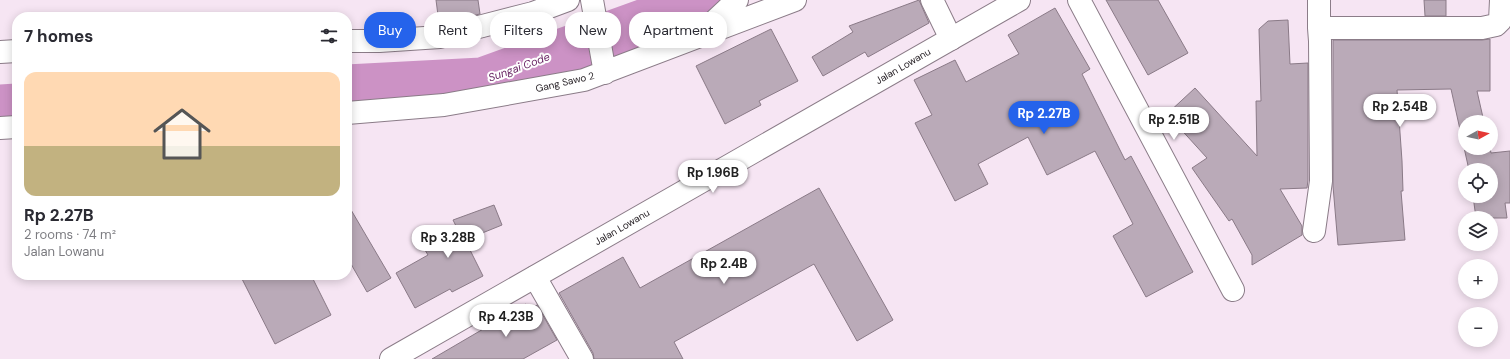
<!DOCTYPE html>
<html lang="en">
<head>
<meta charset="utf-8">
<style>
  :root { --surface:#fff; --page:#f7f7f7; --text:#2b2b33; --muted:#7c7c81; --accent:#2563eb }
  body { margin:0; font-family:"DM Sans",sans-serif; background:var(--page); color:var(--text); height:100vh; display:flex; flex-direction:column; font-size:15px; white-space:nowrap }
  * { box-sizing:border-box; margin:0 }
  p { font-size:13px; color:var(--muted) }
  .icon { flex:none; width:22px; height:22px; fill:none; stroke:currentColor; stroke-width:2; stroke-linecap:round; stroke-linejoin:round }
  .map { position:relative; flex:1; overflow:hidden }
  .drawer { position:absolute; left:12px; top:12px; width:340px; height:268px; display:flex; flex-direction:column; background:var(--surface); border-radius:16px; box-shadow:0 2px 10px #0003 }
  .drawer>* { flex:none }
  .banner { position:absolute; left:364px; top:12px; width:380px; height:36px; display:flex; gap:8px }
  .needle { width:26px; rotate:82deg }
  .tools { position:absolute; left:1458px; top:115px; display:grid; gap:8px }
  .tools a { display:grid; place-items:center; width:40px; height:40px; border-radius:50%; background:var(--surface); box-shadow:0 2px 10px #0003; font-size:20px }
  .price { position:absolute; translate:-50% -34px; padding:0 9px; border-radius:14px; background:#fff; color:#222; font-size:13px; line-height:26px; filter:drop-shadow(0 1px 2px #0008) }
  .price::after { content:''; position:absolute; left:50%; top:24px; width:12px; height:9px; margin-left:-6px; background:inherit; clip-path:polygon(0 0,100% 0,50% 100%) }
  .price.current { background:var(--accent); color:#fff }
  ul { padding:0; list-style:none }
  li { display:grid; align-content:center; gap:8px; height:212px; padding:0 12px }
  li span { display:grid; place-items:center; height:124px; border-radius:12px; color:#555 }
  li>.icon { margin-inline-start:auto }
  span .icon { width:72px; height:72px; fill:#fffc; stroke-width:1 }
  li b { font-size:17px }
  h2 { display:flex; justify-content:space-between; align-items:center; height:48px; padding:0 12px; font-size:17px }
  .pill { padding:0 14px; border-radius:16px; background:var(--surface); box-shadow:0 2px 10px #0003; font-size:14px; line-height:36px }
  .pill.current { background:var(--accent); color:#fff }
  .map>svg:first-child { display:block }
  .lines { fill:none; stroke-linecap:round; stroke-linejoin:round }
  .river { stroke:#cc92c5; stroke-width:47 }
  .building { fill:#baaab8; stroke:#8a7a87 }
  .minor-casing { stroke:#8b7c88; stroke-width:24 }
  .secondary-casing { stroke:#8b7c88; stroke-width:24 }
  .minor { stroke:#fff; stroke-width:22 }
  .secondary { stroke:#fff; stroke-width:22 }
  .labels { text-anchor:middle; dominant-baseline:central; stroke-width:4; stroke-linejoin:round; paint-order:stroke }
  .street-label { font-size:10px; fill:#221c21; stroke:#fff }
  .water-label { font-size:11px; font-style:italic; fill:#692564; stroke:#fff }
</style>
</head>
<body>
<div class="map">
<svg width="1510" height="359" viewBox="0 0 1510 359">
  <rect width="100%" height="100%" fill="#f6e5f3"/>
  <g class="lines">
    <path class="river" d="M347,88l135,-7 224,-81
      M0,108l17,-1"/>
  </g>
  <path class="building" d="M436,0h42l2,14 -41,9z
    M919,0l10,23 -61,34 -3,-5 -42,24 -11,-19 41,-25 -4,-6z
    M1106,0h52l30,53 -40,22z
    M1424,0h22v16h-21z
    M1055,8l35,61 -8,5 43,86 6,-4 62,116 -47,25 -33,-61 20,-12 -38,-73 -48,24 -19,-38 -50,27 10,20 -33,17 -40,-78 17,-8 -18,-35 41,-20 11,22 53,-28 -11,-19z
    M1288,20l2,44 18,-1v117l-1,8 -27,1 22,37v9l-50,30v-10l-20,-36 -3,2 -37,-53 15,-10 -40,-44 28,-26 62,68 -1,-55h5l-2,-72 9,-8z
    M771,29l27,52 -39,20 2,4 -36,19 -29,-58z
    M1490,39v52h-13l7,31h-19v26h25l1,5 19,-2v52h-5l2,15h-31l-3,-22h18v-26h-22l-18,-81 -54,1 5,71 1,30h-2l4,49 -67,5 -5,-59v-146h149z
    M819,188l74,132 -36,21 -43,-77 -140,78 9,17h-89l-1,-6 -34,-60 64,-36 17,31z
    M347,203l44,75 -24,14 -20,-35z
    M494,205l8,20 -37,15 18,36 -31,16 -2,-3 -35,19 -19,-35 32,-18 -6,-10 34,-19 -3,-6z
    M240,275h71l20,40 -56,29z
    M526,304l3,6 8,-5 20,35 -34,19h-91z"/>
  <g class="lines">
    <defs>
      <path id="minor" d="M592,0l13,73
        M932,0l19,39
        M1079,0l154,290
        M1319,28h163l14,-3 4,-4 1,-21
        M704,31l33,-31
        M347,41h32l61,-4 93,-24 35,-13
        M0,52l17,-1
        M347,113l97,-8 140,-25 211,-80
        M0,128l17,-1
        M1314,231l7,-50 -1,-140 -1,-13v-28
        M535,277l47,82"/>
      <path id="secondary" d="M391,359l628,-359"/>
    </defs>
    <use href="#minor" class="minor-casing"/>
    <use href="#secondary" class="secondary-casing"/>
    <use href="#minor" class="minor"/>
    <use href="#secondary" class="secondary"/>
  </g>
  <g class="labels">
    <g class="street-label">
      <text transform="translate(903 66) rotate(-30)">Jalan Lowanu</text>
      <text transform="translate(565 82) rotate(-13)">Gang Sawo 2</text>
      <text transform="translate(622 227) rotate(-30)">Jalan Lowanu</text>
    </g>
    <g class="water-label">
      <text transform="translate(519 67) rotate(-20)">Sungai Code</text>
    </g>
  </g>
</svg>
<div class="tools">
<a><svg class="needle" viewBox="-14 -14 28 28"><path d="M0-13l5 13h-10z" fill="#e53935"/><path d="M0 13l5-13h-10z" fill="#7c7c81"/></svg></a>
<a><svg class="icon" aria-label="locate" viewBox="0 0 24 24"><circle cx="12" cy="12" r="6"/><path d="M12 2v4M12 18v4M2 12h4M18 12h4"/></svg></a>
<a><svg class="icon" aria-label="layers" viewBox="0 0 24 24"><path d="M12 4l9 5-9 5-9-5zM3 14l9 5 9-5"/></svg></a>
<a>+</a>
<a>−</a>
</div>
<b class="price" style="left:1400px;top:128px">Rp 2.54B</b>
<b class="price current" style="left:1044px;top:135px">Rp 2.27B</b>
<b class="price" style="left:1174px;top:141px">Rp 2.51B</b>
<b class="price" style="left:713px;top:194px">Rp 1.96B</b>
<b class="price" style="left:448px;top:259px">Rp 3.28B</b>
<b class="price" style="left:724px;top:285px">Rp 2.4B</b>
<b class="price" style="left:506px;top:338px">Rp 4.23B</b>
<div class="banner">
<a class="pill current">Buy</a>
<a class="pill">Rent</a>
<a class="pill">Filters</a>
<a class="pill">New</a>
<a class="pill">Apartment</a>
</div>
<section class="drawer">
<h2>7 homes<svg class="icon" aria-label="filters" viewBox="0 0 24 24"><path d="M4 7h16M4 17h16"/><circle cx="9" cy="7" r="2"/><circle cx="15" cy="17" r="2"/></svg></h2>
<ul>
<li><span style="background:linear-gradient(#ffd9b3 60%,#c2b280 0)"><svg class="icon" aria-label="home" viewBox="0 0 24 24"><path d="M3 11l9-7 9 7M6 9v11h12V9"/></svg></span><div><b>Rp 2.27B</b><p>2 rooms · 74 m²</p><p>Jalan Lowanu</p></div></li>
</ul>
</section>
</div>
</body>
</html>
